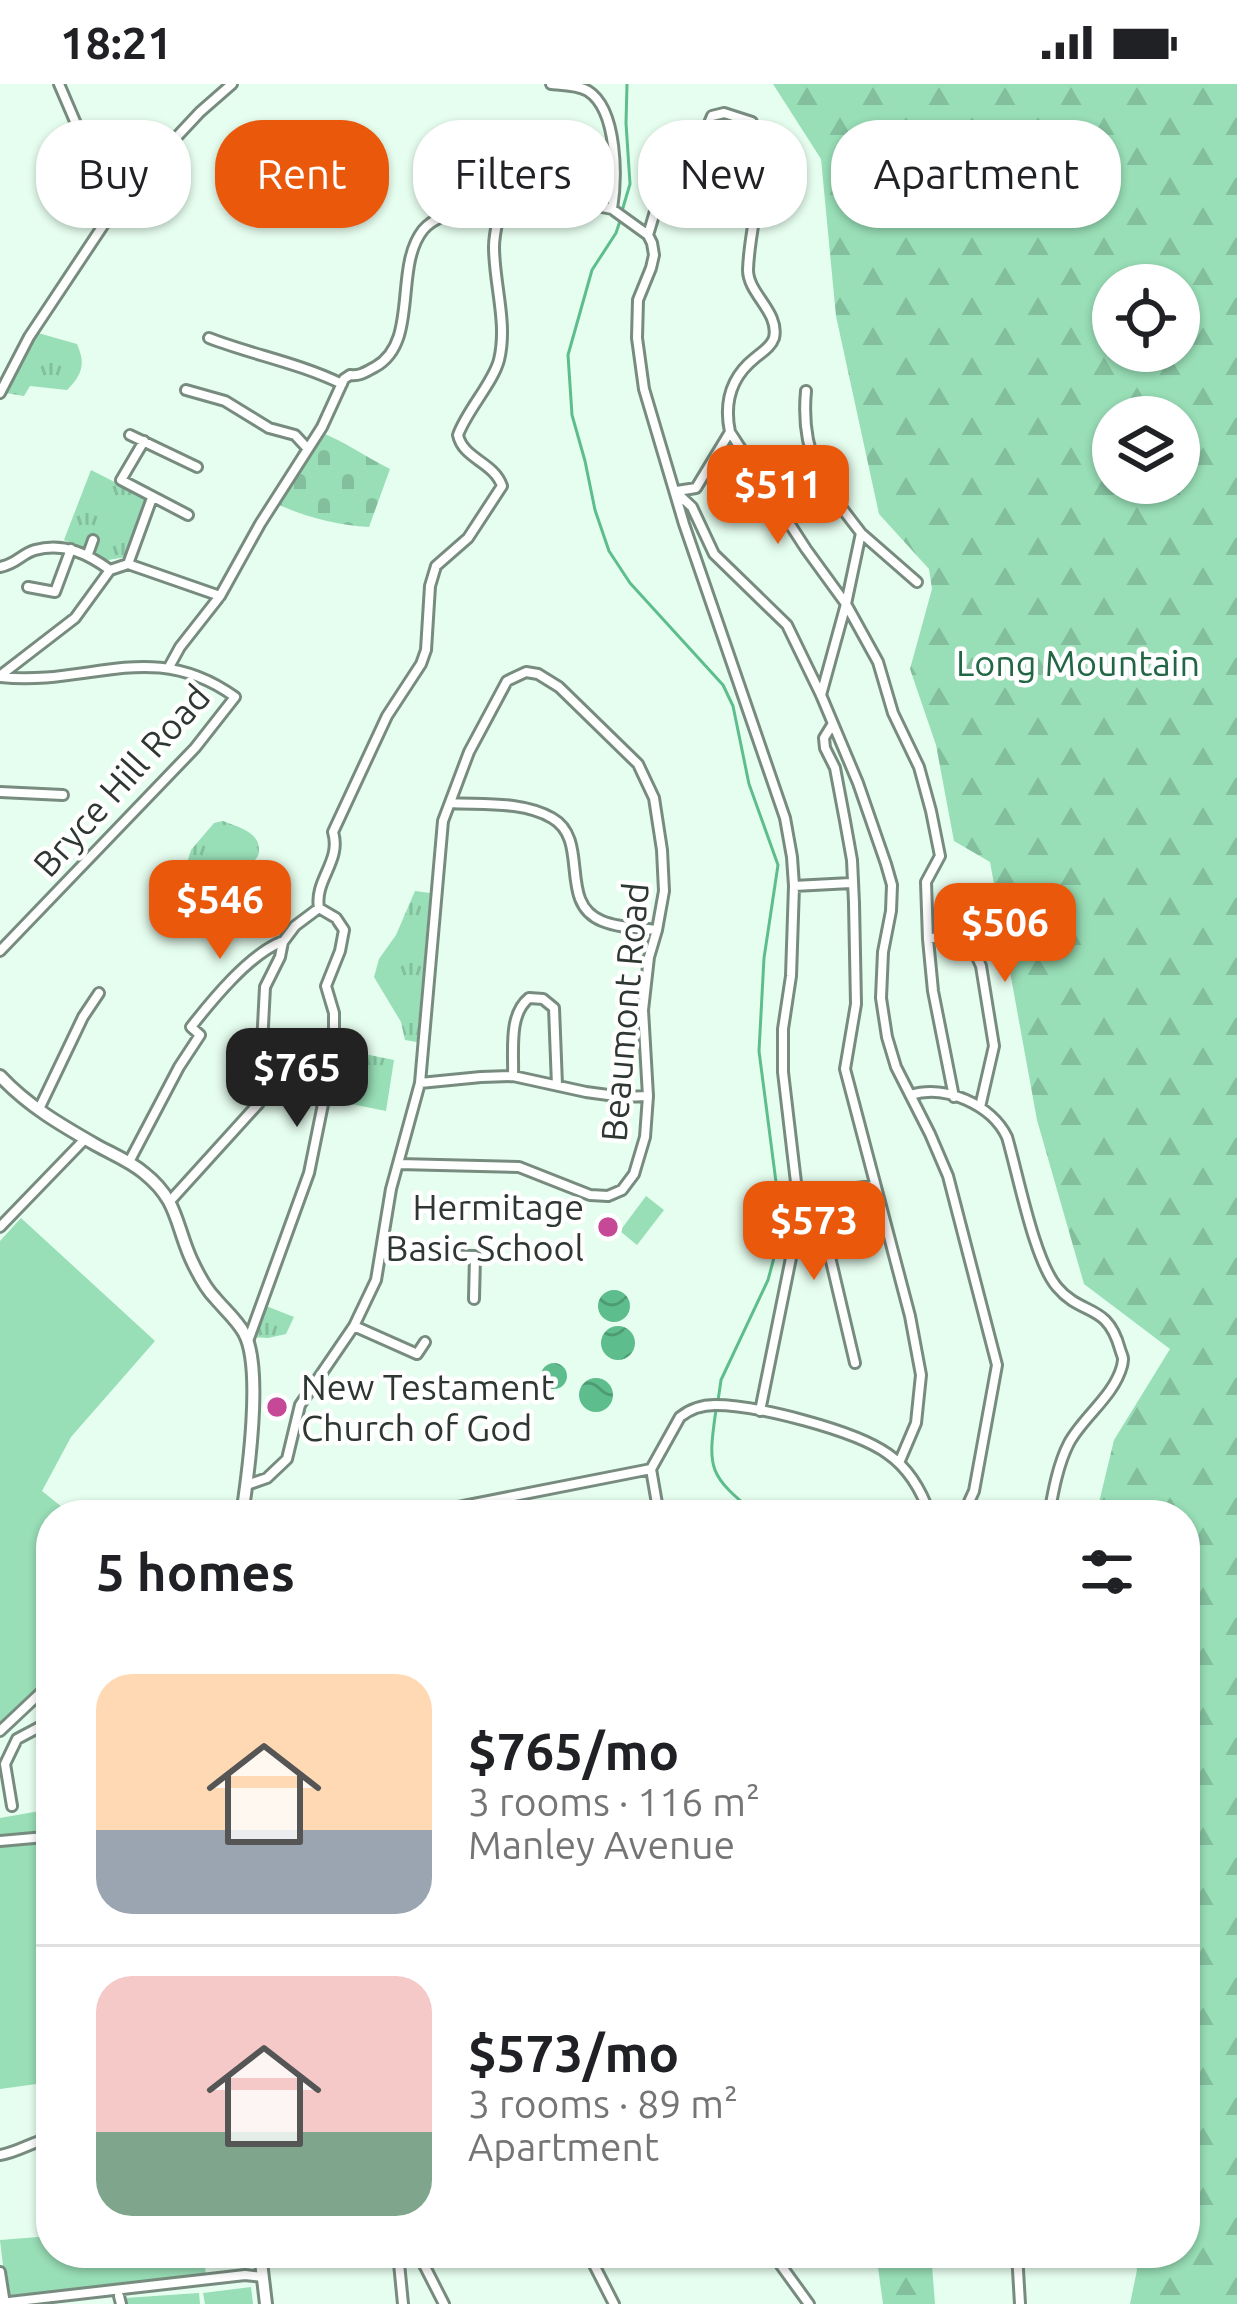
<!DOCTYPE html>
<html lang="en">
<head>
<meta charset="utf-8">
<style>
  :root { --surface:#fff; --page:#f6f6f6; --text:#202124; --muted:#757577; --line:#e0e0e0; --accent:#ea580c }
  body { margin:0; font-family:Ubuntu,sans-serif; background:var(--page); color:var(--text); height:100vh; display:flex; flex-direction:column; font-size:45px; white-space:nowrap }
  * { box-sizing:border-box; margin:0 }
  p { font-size:39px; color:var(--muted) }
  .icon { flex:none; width:66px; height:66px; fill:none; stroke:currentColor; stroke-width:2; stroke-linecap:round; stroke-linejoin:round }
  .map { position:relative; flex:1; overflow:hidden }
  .sheet { position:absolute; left:36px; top:1416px; width:1164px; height:768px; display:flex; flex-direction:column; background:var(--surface); border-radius:48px; box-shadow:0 3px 9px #0004 }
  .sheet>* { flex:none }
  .top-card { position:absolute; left:36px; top:36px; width:1167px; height:108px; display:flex; gap:24px }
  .tools { position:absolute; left:1092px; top:180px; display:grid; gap:24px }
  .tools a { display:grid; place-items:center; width:108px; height:108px; border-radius:50%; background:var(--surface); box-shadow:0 3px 9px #0004; font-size:60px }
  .price { position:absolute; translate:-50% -102px; padding:0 27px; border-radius:24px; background:var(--accent); color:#fff; font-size:39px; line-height:78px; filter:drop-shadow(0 3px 6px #0008) }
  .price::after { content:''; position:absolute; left:50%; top:72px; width:36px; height:27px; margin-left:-18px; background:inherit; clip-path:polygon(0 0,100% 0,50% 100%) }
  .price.active { background:#222; color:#fff }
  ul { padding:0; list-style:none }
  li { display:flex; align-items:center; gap:36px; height:300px; padding:0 60px }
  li+li { border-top:3px solid var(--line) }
  li span { display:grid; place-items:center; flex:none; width:336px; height:240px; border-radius:36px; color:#555 }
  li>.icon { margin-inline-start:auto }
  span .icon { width:144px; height:144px; fill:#fffc; stroke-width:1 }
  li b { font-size:51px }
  h2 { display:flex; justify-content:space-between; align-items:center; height:144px; padding:0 60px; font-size:51px }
  .tag { padding:0 42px; border-radius:48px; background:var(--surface); box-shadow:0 3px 9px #0004; font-size:42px; line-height:108px }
  .tag.active { background:var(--accent); color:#fff }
  .status { display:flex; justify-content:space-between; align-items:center; height:84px; padding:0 60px; background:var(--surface); direction:ltr }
  .status svg { height:33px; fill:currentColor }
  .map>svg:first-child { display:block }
  .grass { fill:url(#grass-tufts) }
  .forest { fill:url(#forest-firs); fill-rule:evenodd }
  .cemetery { fill:url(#cemetery-stones) }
  .park { fill:#98deb6 }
  .water { fill:url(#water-waves) }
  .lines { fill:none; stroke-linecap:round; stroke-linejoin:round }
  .stream { stroke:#5ebd8c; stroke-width:3 }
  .street-casing { stroke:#778c7f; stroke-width:14 }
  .secondary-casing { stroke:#778c7f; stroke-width:16 }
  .street { stroke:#fff; stroke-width:8 }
  .secondary { stroke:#fff; stroke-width:10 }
  .poi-dot { fill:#c64998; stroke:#fff; stroke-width:4.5 }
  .labels { text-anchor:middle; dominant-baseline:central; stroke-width:9; stroke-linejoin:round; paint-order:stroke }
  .park-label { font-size:36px; fill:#216645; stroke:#fff }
  .street-label { font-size:36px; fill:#2e3732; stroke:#fff }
  .poi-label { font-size:36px; fill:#2e3732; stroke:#fff; text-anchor:end }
</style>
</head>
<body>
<div class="status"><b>18:21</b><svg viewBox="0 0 49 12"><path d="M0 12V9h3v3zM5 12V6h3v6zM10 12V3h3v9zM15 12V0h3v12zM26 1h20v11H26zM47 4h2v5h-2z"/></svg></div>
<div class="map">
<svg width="1237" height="2220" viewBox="0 0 1237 2220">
  <defs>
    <pattern id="grass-tufts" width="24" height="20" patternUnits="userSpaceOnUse" patternTransform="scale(3)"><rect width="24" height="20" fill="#98deb6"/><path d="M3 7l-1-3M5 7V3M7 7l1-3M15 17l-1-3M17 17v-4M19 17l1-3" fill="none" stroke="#83bf9d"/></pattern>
    <pattern id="forest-firs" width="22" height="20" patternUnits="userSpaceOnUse" patternTransform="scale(3)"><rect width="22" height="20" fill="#98deb6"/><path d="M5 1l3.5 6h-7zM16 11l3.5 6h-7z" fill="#83bf9d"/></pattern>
    <pattern id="cemetery-stones" width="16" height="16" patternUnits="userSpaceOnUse" patternTransform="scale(3)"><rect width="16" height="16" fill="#98deb6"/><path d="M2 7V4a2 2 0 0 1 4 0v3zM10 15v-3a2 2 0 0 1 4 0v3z" fill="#83bf9d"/></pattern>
    <pattern id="water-waves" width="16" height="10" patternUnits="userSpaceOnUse" patternTransform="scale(3)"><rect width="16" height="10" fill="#5ebd8c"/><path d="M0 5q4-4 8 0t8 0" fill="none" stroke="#4e9a73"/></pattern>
  </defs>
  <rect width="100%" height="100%" fill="#e6feef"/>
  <path class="grass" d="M38,249l39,11c9,20 5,31 -10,46l-37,-4 -6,10 -18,-3 2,-9z
    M91,386l57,29 -22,58 -18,3 -44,-20z
    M223,737c17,7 41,12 35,35l-26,34 -44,-30 3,-10 23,-27z
    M415,807l15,2 -13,149 -12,-2 -4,-18 -27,-45 5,-18 17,-24z
    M340,965l54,11 -8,51 -55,-11z
    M261,1220l33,13 -8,17 -18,4 -16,-1z"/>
  <path class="forest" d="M773,0h464v2220h-107l7,-34 -3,-17h51v-738h-89l18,-75 56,-91 -86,-65 -47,-164 -47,-258 -36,-21 -18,-96 -26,-76 22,-80 -3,-20 -50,-55 -43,-198 -15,-157zM1113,201h66v66h-66zM1113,333h66v66h-66z
    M876,2169h55l4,51h-52z"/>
  <path class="cemetery" d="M320,348c24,9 46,25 70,37l-21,58c-30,-1 -66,-11 -92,-23z"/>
  <path class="park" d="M646,1112l18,14 -27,35 -17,-14z
    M21,1134l134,123 -84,96 -29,54 30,24h-21v158l-51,51v-483z
    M51,1725v273l-51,7v-271z
    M51,2152v17h152l3,22 -199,24 -7,-59z
    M251,2203l2,17h-48l-2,-11z
    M199,2209l1,11h-74l-1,-6z"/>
  <path class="water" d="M598 1222a16 16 0 1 1 32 0a16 16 0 1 1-32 0Z
    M601 1259a17 17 0 1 1 34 0a17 17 0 1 1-34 0Z
    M541 1292a13 13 0 1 1 26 0a13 13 0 1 1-26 0Z
    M579 1311a17 17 0 1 1 34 0a17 17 0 1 1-34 0Z"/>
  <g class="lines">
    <path class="stream" d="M622,127l8,-27 -4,-61 1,-39
      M620,137l-4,12 -24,37 -24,85 4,60 13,46 10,49 14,41 21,32 93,102 10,21 16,78 29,81 -14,93 -5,93 21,162 -4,37 -8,30 -47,100 -3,21
      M716,1326c-9,61 -7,65 41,105"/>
    <defs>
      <path id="street" d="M59,0l21,49 46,58
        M551,0c11,1 27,1 37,7 30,19 29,88 24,118
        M648,151l8,-27 41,-56 15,-36 12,-3 28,9c19,60 -2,91 -4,148 0,24 32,42 26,68 -3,9 -12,14 -19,20 -24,19 -31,45 -25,74
        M209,254c44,17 90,25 133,46
        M186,306l39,11 44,27 26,7 13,14
        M806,307c-6,65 17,93 55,142l-15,71 32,58 15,51 26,54 12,44 9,45 -14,26 2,57 5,52 21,106
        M0,309l29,-56 97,-146 74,-79 32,-28
        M130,351l67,32
        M144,357l-23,39 67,35
        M677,407l19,-3 34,-56 76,117 40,55 -25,91
        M677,409l15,14 22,47 73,71 34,70 37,88 28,81 6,21 -1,26 -8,41 -2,46 6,39 9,30 34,67 18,42 49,189 -23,126 -11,24
        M862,450l55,48
        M88,470l5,-14
        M128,480l24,-66
        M0,483c17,-3 21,-13 35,-17 29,-8 53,4 75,20
        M110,486l18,-6 92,32
        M28,503l27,5 16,-43
        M169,583l11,-20 40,-51 40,-72 62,-97 22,-48 6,-4c11,1 15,-3 25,-8 45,-25 18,-99 48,-137 11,-14 42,-22 59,-28 6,-2 13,1 18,-2 6,-2 11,-7 16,-10l96,19 36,26 4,8 2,12 -3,13 -13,32 -1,38 7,51 40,135 101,294 7,39 2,29 -3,90 -8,53v43l14,119 -4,57 -33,163
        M1,591l74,-57 35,-48
        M0,593c89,10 152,-40 235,20l-40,51 -195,203
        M832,641l-8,13 1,10 10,20 10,53 7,39 2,43 2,101 -11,65 65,247 11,59 -5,48 -17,40
        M0,708l63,3
        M450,719c33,2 73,-2 102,15 39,22 5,85 50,103 17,7 37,7 55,9
        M794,802l57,-3
        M928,855l19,-4 21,2 13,29 13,80 -14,61
        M513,992c1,-25 -5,-61 16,-78l14,1 11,9 3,77
        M420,999l61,-6 32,-1 73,16 37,5 25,-1
        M911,1011c34,-11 81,10 96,42 11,37 27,123 50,150 25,30 50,15 63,62 3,10 4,7 2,17 -8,30 -39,51 -53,77 -11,21 -16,49 -20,72
        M39,1025l44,-92 16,-24
        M129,1078l50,-95 21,-32 -9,-8c22,-28 58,-72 90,-85
        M797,1107l18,2 58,-7
        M815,1109l40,170
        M171,1116l88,-97 6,-116 15,-30 3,-15 12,-16 24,-18c-5,-28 23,-47 14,-76l54,-116 34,-52 5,-14 4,-64 6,-20 32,-28 34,-52c-8,-24 -39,-27 -44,-51 9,-25 35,-52 41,-75 9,-37 -5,-76 -5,-113 0,-17 6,-31 7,-47
        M0,1143l85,-88
        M381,1170l94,2 -1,43
        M354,1242l63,28 8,-12
        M248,1257l61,-168 25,-123v-37l-8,-27 14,-35 4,-21 -8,-12 -17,-10
        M651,1385l29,-52c10,-8 22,-12 35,-12 41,0 140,25 173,49 20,14 34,38 42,61
        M651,1385l8,46
        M247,1401l20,-7 20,-19 13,-54 54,-79 22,-46 15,-91 29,-106 23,-262 26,-69 38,-71 19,-9 12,2 21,13 79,77 16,34 8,52 2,41 -7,39 -8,27 -6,53 5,86 -3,41 -11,37 -12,16 -14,6 -18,-1 -71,-28 -120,-3
        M417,1431l234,-46
        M0,1647l51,-48
        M12,1722l-7,-42 12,-25 34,-18
        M0,1757l45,-4
        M0,2071c19,-3 33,-14 51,-17
        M398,2169l5,51
        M418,2169l26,51
        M588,2169l26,51
        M772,2169l37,51
        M1017,2169l3,51
        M0,2188l5,32
        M119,2212l2,8
        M0,2219l245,-28 18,2"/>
      <path id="secondary" d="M0,992c28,30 61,49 96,69 16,9 34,16 48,28 34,27 31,50 47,86 6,13 14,29 24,39 10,12 22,22 29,35 19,34 4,142 -2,182
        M260,2169l6,51"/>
    </defs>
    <use href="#street" class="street-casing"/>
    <use href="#secondary" class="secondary-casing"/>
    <use href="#street" class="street"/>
    <use href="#secondary" class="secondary"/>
  </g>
  <g class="poi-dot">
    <circle cx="608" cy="1143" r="12"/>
    <circle cx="277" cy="1323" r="12"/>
  </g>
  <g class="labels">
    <g class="park-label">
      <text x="1078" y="578">Long Mountain</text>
    </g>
    <g class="street-label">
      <text transform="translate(121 696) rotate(-48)">Bryce Hill Road</text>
      <text transform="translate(624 928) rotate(-85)">Beaumont Road</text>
    </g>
    <g class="poi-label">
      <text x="584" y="1122">Hermitage<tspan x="584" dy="41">Basic School</tspan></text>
      <text x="301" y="1302" text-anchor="start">New Testament<tspan x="301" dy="41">Church of God</tspan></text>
    </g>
  </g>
</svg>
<div class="tools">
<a><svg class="icon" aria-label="locate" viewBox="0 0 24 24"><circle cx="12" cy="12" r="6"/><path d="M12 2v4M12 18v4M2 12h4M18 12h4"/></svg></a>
<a><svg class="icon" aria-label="layers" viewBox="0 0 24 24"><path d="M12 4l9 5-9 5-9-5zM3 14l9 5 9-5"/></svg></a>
</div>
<b class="price" style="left:778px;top:463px">$511</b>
<b class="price" style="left:220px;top:878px">$546</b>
<b class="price" style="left:1005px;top:901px">$506</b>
<b class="price active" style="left:297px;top:1046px">$765</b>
<b class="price" style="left:814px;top:1199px">$573</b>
<div class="top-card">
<a class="tag">Buy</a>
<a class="tag active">Rent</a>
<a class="tag">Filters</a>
<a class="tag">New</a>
<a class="tag">Apartment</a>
</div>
<section class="sheet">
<h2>5 homes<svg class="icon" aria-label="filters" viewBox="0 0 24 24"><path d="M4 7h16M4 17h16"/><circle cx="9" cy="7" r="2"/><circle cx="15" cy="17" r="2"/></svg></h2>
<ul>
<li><span style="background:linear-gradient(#ffd9b3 65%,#9aa5b1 0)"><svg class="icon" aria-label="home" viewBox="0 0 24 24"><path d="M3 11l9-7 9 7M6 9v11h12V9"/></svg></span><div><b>$765/mo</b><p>3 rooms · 116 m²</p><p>Manley Avenue</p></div></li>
<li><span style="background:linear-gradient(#f6c9c9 65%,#7fa58c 0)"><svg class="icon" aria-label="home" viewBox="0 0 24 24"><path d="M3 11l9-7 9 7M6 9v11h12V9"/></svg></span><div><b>$573/mo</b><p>3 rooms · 89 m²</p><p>Apartment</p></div></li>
</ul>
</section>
</div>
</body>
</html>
